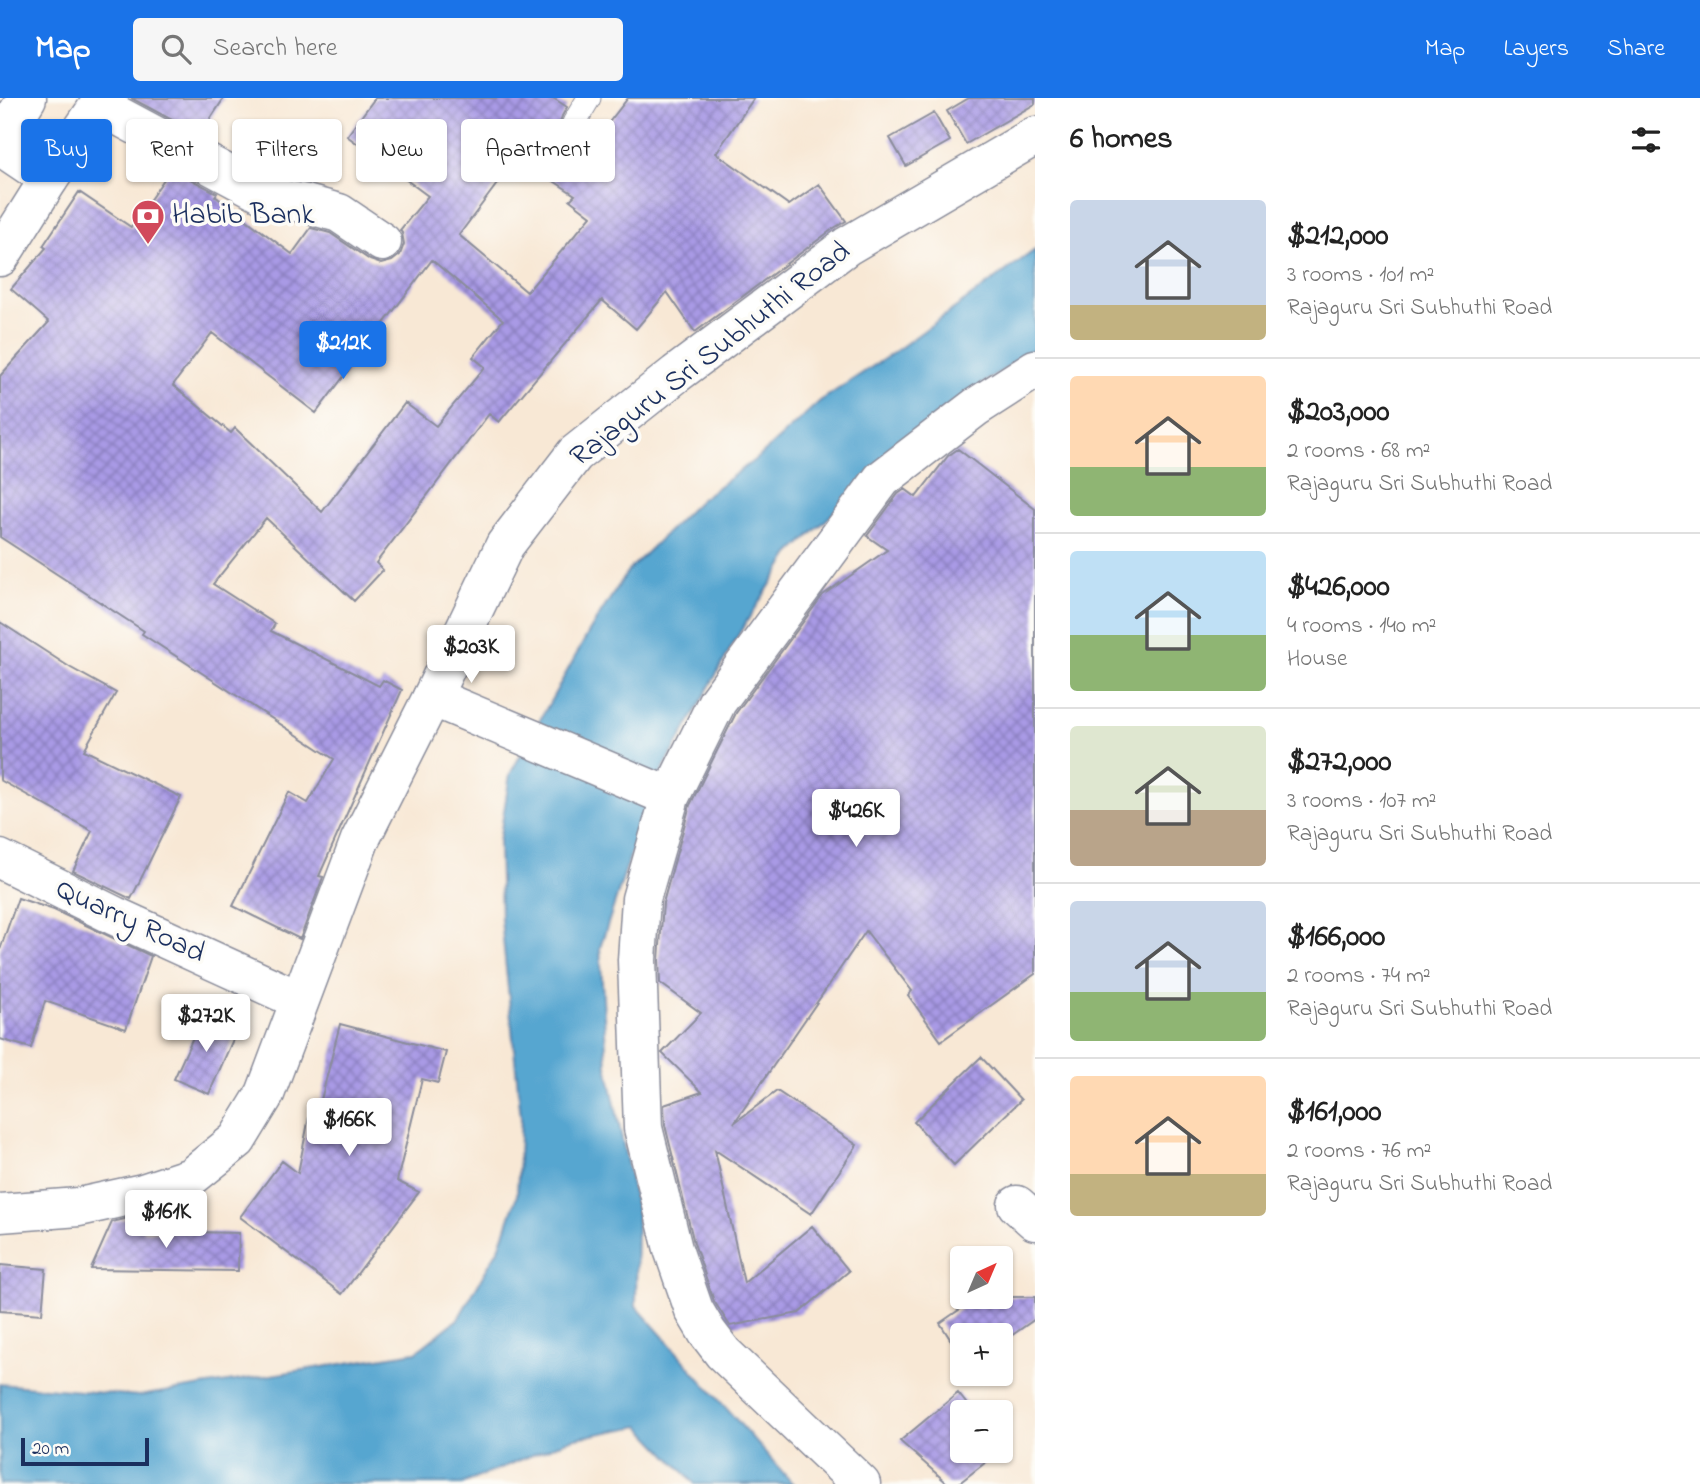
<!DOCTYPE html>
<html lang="en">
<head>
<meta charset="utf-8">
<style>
  :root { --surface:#fff; --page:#f6f6f6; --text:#222; --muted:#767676; --line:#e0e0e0; --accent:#1a73e8 }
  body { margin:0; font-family:"Indie Flower",sans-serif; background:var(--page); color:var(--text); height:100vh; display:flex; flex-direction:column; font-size:26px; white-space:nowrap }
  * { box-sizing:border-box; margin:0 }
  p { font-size:23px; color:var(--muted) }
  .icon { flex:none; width:38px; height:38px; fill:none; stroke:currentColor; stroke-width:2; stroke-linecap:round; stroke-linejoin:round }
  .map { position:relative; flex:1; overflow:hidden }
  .details { display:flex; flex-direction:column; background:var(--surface); width:665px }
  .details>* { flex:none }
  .hud { position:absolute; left:21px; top:21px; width:665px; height:63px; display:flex; gap:14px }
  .needle { width:46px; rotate:44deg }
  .fabs { position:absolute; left:950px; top:1148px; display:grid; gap:14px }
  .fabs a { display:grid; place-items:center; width:63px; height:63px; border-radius:7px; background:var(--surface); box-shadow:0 2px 5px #0004; font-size:35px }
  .scale { position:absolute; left:21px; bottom:18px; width:128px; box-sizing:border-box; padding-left:7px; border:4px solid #1b2f5e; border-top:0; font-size:19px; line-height:24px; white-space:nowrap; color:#1b2f5e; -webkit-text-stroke:5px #fdfcf7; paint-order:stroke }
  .price { position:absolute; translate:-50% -60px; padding:0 16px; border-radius:7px; background:#fff; color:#222; font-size:23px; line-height:46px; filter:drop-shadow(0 2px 4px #0008) }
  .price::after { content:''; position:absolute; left:50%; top:42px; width:21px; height:16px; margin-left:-10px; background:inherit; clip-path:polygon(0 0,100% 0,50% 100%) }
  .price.on { background:var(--accent); color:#fff }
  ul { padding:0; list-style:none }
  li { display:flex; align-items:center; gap:21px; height:175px; padding:0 35px }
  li+li { border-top:2px solid var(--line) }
  li span { display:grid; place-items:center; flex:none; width:196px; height:140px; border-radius:7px; color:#555 }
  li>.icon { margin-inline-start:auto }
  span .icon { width:84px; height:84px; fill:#fffc; stroke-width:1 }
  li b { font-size:30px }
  h2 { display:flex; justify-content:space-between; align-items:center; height:84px; padding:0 35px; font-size:30px }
  .tag { padding:0 24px; border-radius:7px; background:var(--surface); box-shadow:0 2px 5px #0004; font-size:24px; line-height:63px }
  .tag.on { background:var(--accent); color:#fff }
  header { display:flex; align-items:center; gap:42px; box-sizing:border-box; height:98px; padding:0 35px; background:var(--accent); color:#fff }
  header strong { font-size:33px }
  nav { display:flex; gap:38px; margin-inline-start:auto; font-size:24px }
  .search { width:490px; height:63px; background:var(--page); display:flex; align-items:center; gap:18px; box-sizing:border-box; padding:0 24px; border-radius:7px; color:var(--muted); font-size:26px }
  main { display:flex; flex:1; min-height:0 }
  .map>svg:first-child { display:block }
  .water { fill:#56a6d0; stroke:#386a97; stroke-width:2 }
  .building { fill:url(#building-cross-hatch); fill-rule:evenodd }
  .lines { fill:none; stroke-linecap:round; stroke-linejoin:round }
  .lane-casing { stroke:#8a8c9a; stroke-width:25 }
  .street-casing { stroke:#8a8c9a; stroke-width:41 }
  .secondary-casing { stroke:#8a8c9a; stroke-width:41 }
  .highway-casing { stroke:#8a8c9a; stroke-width:41 }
  .lane { stroke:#fff; stroke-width:23 }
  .street { stroke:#fff; stroke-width:38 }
  .secondary { stroke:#fff; stroke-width:38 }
  .highway { stroke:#fff; stroke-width:38 }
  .labels { text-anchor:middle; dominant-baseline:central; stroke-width:7; stroke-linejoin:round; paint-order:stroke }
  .poi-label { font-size:30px; fill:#1b2f5e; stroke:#fdfcf7; text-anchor:start }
  .street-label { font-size:30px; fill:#1b2f5e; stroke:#fdfcf7 }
</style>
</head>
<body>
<header>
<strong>Map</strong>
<div class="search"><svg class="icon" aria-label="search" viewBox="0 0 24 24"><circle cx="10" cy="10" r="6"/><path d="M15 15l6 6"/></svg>Search here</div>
<nav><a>Map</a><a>Layers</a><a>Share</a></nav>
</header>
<main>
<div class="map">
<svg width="1035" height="1386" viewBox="0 0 1035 1386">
  <defs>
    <pattern id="building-cross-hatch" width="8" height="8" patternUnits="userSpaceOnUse" patternTransform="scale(1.75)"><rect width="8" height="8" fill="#a99ae5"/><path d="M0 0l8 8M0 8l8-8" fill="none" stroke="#897ebd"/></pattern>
  </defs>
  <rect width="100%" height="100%" fill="#fdfcf7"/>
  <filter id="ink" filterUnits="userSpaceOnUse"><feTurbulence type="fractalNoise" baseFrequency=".0143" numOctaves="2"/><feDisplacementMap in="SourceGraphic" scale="14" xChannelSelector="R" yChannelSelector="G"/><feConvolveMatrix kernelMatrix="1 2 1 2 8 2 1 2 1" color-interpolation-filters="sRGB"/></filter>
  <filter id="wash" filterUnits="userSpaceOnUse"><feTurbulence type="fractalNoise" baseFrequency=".00686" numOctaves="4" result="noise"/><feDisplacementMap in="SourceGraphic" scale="28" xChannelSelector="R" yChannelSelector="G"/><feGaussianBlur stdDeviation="1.57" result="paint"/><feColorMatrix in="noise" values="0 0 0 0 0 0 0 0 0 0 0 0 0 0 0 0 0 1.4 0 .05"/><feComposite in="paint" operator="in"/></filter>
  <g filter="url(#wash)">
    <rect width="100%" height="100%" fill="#f8e8d5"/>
    <path class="water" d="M1035,152v98l-95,65 -150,141 -50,78 -88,157 -52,159 7,118 30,145 -1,95 157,178h-98l-55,-58 -69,13 -109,45h-462v-100l139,12 277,-44 42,-33 42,-73 17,-51 4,-77 -20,-199 -2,-77 11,-68 80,-144 38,-59 72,-71 60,-44 60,-55 73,-48z"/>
    <g id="blocks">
      <path class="building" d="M131,0h93l-24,37z
        M375,0h178l14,9 -5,9 -2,7 2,6 4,6 8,2 7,-2 10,-13 12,8 25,-32h126l-38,55 73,52 30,-21 27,37 -12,7 -139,104 -28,-40 -31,37 -34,-29 -103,122 -10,-8 -113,149 7,7 -29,31 -88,-83 -53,66 62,40 -4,7 108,55 4,-6 19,10 -83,186 4,1 -23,62 -67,-33 56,-114 19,11 26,-44 -192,-125 2,-3 -144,-94v-161l49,-54 -38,-33 35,-41 -3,-2 36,-54 52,35 40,-58 46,24 -2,3 77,58 19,-26 19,5 40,27 11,4 11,-3 8,-6 4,-11 -2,-11 -2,-3 28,-34 -81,-60zM517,59l58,38 -5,5 21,16 -64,76 -68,-57zM432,162l71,60 -30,37 12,10 -49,59 -31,-23 -83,109 -87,-84 -4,5 -58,-48 39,-52 104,80z
        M969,0h66v6l-69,40 -19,-33z
        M934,15l16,28 -44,25 -16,-28z
        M958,351l77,60v465l-94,67 -33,-46 4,-4 -46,-60 -132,192 43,-32 80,54 -46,69 -96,-64 29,133 68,-57 37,45 -50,42 -69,13 -16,-25 -20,-58 -29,-118 -1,-20 38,-13 -40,-39 39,-40 -41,-30 -1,-23 4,-57 27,-98 46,-92 87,-118 64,-45 -20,-14 31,-42 7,-5 11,8 32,-41z
        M0,524l71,46 45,25 -32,57 97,47 -50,102 -58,-28 19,-40 -92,-51z
        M18,800l36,12 97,46 -25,73 -81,-28 -14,47 -31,-9v-89z
        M204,915l34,15 -29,66 -35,-15z
        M340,926l106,28 -8,31 -16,-4 -25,102 22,11 -77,102 -102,-77 42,-56 16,12 13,-66 8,1z
        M981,959l40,43 -67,65 -40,-43z
        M129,1120l14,1v12l96,2 -1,38 -147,-2 21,-47z
        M0,1167l46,4 -4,45 -42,-3z
        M978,1199h57v22l-34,24v-8h-39v23l-22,-35z
        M958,1295l15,19h-11v39h38l-42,33h-10l-48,-43z"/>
    </g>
  </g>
  <g filter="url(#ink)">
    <use href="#blocks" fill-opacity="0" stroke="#8a8c9a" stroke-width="2"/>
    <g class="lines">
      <defs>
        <path id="lane" d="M574,25l15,-25"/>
        <path id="street" d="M100,8l170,91 36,7 33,9 43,29
          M0,48l49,33
          M432,599l238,100
          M0,761l115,57 184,84
          M1017,1107l18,16
          M861,1386l-138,-131 -16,-21 -13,-22 -21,-61 -30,-121 -6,-168 4,-61 29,-102 47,-95 165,-223 94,-72 59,-38"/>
        <path id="secondary" d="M0,1115l79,-6 64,-14 48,-16 46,-37 28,-46 95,-254 72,-143 73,-152 70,-91 101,-80 171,-128 188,-110"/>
        <path id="highway" d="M0,44l27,-44
          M0,159l49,-78 55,-81"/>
      </defs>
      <use href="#lane" class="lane-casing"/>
      <use href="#street" class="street-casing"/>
      <use href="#secondary" class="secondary-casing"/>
      <use href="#highway" class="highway-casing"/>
      <use href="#lane" class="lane"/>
      <use href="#street" class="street"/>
      <use href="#secondary" class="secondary"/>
      <use href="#highway" class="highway"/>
    </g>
  </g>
  <defs>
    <symbol id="bank-pin" viewBox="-11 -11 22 30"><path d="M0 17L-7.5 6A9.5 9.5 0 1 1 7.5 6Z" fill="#d1495b" stroke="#fdfcf7"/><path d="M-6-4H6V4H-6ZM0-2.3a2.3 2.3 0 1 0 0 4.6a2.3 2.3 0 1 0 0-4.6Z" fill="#fff"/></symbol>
  </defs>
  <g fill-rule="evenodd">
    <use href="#bank-pin" x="129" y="99" width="38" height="52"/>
  </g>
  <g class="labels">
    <g class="poi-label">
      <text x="172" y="118">Habib Bank</text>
    </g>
    <g class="street-label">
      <text transform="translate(711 257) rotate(-38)">Rajaguru Sri Subhuthi Road</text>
      <text transform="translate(130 824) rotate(25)">Quarry Road</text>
    </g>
  </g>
</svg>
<div class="fabs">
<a><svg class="needle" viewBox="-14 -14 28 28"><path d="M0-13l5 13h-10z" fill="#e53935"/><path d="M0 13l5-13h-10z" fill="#767676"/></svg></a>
<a>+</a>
<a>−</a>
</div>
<div class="scale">20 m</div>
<b class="price on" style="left:343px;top:283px">$212K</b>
<b class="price" style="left:471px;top:587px">$203K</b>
<b class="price" style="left:856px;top:751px">$426K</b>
<b class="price" style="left:206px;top:956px">$272K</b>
<b class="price" style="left:349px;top:1060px">$166K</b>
<b class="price" style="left:166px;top:1152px">$161K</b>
<div class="hud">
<a class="tag on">Buy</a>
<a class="tag">Rent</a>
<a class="tag">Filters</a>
<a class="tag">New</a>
<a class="tag">Apartment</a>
</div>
</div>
<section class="details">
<h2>6 homes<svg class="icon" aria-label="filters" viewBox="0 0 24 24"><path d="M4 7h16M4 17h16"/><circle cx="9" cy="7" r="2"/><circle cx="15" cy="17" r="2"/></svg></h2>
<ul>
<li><span style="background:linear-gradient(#c9d6e8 75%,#c2b280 0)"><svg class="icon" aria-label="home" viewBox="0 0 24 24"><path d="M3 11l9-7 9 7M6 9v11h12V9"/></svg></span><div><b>$212,000</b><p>3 rooms · 101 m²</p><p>Rajaguru Sri Subhuthi Road</p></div></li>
<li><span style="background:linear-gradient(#ffd9b3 65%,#8fb573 0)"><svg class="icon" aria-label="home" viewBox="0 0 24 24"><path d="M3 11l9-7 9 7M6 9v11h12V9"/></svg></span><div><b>$203,000</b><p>2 rooms · 68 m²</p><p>Rajaguru Sri Subhuthi Road</p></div></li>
<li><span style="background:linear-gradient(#bfe0f5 60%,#8fb573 0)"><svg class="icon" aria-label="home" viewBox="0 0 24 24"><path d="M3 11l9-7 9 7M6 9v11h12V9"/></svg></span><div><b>$426,000</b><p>4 rooms · 140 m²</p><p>House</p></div></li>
<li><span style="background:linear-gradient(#dfe7d0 60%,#b9a48a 0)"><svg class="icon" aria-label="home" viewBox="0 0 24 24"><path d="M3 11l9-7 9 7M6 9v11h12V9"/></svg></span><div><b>$272,000</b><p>3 rooms · 107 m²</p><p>Rajaguru Sri Subhuthi Road</p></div></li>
<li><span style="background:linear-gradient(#c9d6e8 65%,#8fb573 0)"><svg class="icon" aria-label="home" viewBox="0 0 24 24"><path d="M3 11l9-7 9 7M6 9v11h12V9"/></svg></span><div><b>$166,000</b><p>2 rooms · 74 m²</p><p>Rajaguru Sri Subhuthi Road</p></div></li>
<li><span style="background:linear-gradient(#ffd9b3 70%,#c2b280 0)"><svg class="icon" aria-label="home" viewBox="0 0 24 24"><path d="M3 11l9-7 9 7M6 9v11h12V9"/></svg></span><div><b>$161,000</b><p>2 rooms · 76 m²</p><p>Rajaguru Sri Subhuthi Road</p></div></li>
</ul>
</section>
</main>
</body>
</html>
